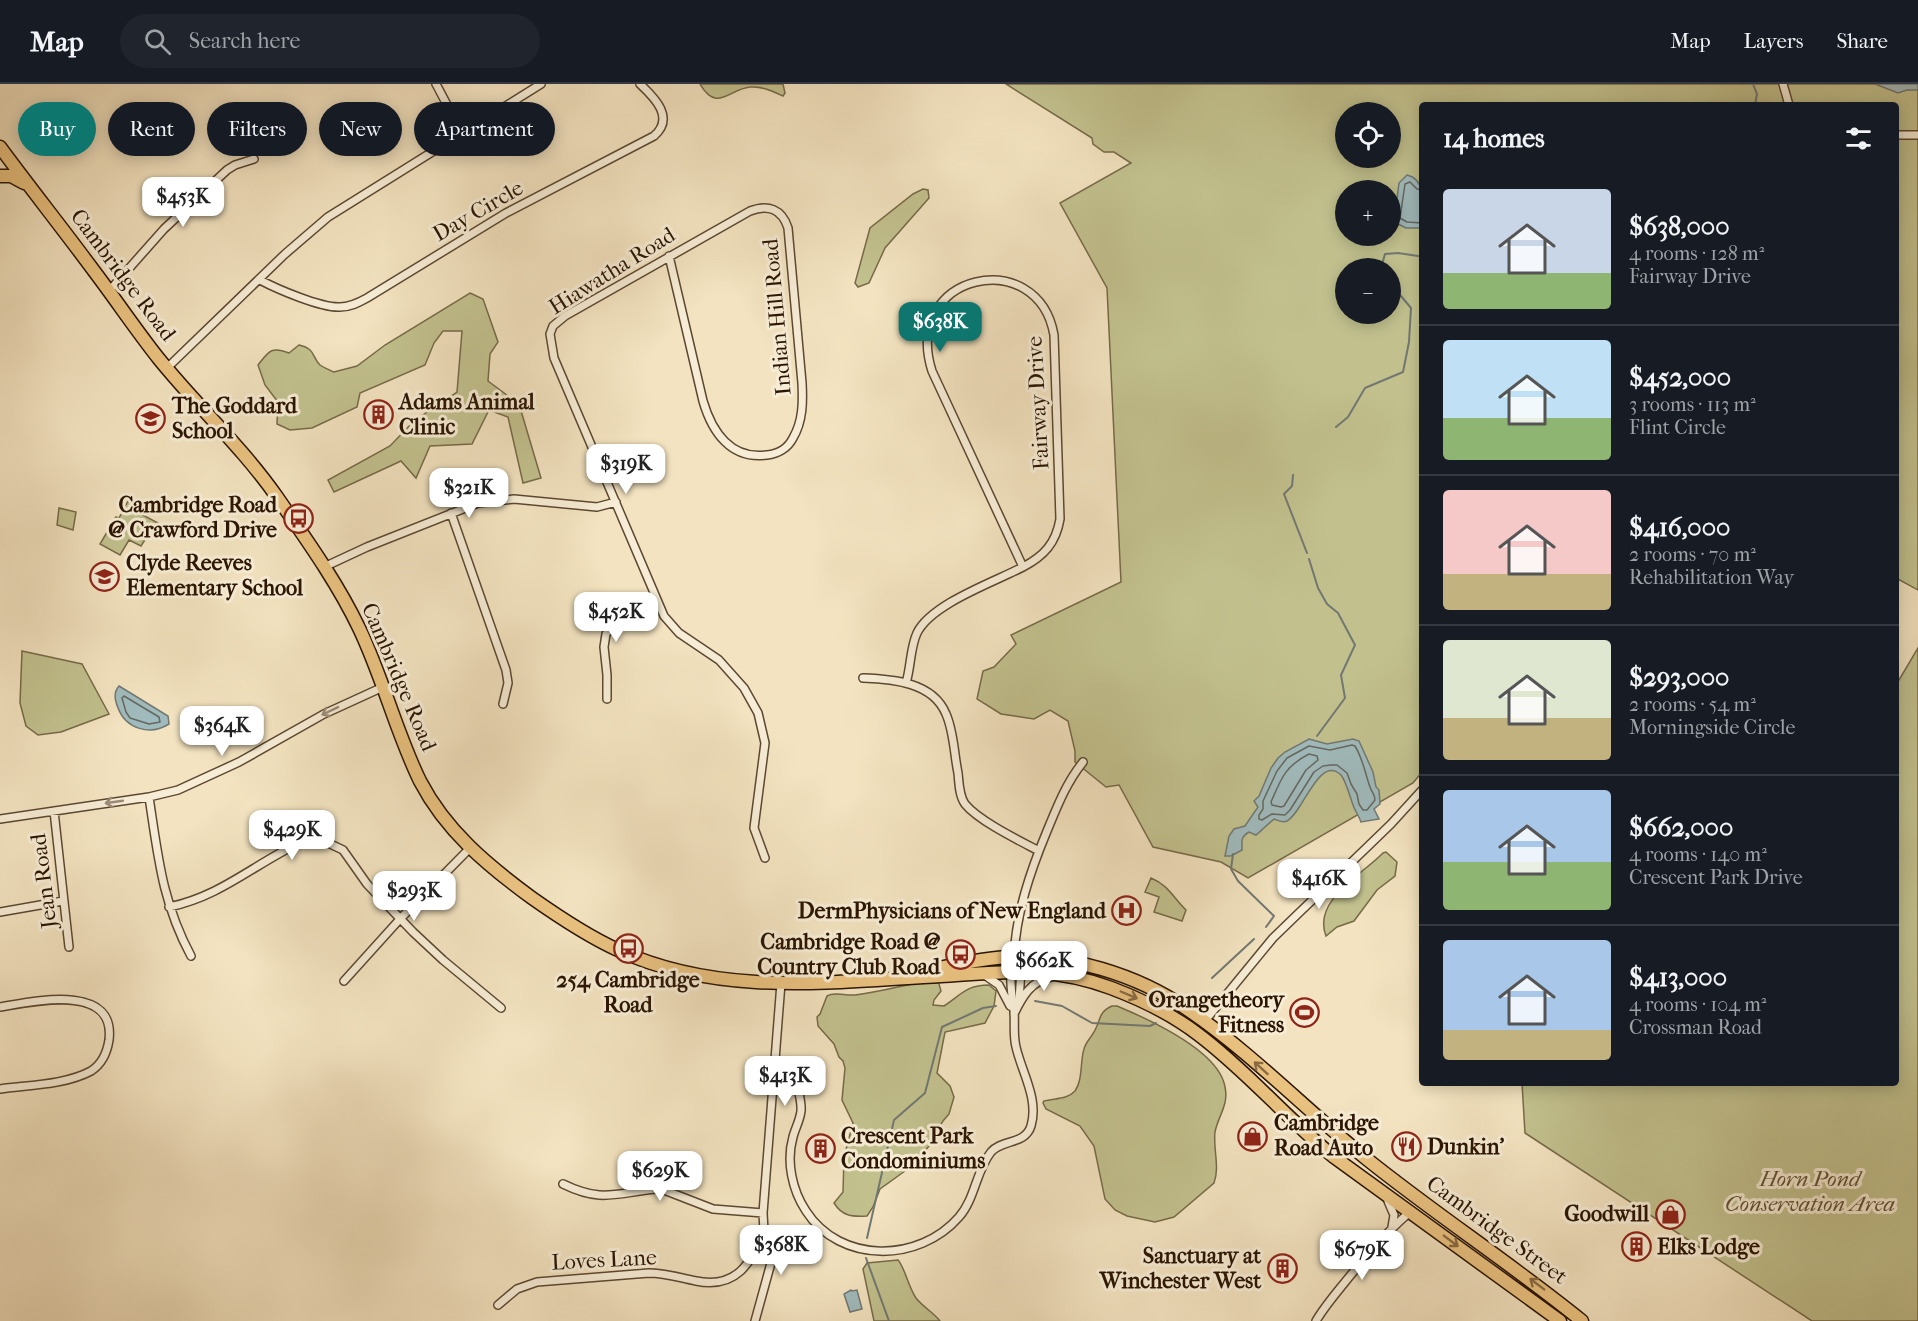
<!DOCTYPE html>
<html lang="en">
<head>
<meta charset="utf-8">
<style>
  :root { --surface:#171b24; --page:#20242c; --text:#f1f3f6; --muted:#9ea1a6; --line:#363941; --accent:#0f766e }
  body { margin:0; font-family:"IM FELL French Canon",serif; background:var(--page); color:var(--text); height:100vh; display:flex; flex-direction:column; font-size:22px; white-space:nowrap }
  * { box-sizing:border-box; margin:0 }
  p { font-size:20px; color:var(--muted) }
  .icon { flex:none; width:33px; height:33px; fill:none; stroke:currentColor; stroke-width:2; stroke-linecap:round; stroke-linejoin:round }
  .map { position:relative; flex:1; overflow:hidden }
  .drawer { position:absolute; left:1419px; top:18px; width:480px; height:984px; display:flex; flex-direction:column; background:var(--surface); border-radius:6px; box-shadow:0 3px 15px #0003 }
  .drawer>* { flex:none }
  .hud { position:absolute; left:18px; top:18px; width:570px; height:54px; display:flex; gap:12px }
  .buttons { position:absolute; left:1335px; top:18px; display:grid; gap:12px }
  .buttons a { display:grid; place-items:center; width:66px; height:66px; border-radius:50%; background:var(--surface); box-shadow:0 3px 15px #0003; font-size:30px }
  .price { position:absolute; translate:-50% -51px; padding:0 14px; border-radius:12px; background:#fff; color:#222; font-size:20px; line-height:39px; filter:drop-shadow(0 2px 3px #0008) }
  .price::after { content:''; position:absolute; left:50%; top:36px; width:18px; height:14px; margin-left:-9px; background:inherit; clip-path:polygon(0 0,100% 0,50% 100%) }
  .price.current { background:var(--accent); color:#fff }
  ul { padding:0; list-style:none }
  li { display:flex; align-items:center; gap:18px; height:150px; padding:0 24px }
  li+li { border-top:2px solid var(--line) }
  li span { display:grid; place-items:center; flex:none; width:168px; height:120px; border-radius:6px; color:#555 }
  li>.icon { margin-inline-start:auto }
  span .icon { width:72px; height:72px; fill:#fffc; stroke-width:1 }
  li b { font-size:26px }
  h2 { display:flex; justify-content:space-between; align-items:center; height:72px; padding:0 24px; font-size:26px }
  .chip { padding:0 21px; border-radius:27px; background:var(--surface); box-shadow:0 3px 15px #0003; font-size:21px; line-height:54px }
  .chip.current { background:var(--accent); color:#fff }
  header { display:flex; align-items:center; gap:36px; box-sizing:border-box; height:84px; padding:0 30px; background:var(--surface); border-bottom:2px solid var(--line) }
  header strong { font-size:28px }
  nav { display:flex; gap:33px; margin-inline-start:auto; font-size:21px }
  .search { width:420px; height:54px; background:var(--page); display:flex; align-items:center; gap:15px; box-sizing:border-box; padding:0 21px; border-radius:33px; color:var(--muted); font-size:22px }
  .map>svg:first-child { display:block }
  .green { fill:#c2c18e; stroke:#766a48; stroke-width:1.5; fill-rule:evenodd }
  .water { fill:#a0bbbd; stroke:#717872; stroke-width:1.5 }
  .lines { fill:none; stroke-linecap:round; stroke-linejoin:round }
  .shore { stroke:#656860; stroke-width:1.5 }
  .stream { stroke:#717872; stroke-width:2 }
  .minor-casing { stroke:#5c4832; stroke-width:10 }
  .trunk-casing { stroke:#2a1402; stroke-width:15 }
  .minor { stroke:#f7edd6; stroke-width:7 }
  .trunk { stroke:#eac280; stroke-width:12 }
  .oneway { stroke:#9b8b77 }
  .oneway2 { stroke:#8a6b41 }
  .labels { text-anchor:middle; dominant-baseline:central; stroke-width:6; stroke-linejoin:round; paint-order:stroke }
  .street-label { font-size:22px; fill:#2a1402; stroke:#f7edd6 }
  .poi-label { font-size:22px; font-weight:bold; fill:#2a1402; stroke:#f7edd6; text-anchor:start }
  .park-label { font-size:22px; font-style:italic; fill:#5f5133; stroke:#f7edd6 }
</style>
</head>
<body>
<header>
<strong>Map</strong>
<div class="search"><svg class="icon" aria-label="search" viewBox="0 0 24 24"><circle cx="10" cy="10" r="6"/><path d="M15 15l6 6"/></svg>Search here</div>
<nav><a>Map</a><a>Layers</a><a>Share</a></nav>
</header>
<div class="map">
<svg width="1918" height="1237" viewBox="0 0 1918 1237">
  <rect width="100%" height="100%" fill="#f3e3c0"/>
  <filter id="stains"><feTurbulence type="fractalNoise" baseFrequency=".00333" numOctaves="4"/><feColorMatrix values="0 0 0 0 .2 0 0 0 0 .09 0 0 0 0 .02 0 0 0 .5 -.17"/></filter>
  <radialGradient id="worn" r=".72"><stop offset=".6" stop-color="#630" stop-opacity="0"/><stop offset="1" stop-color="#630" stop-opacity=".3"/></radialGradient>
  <path class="green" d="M700,0h83l2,9 -2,3c-11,-5 -21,-10 -33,-9 -21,2 -33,26 -50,-3z
    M1006,0h912v506l-22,-12v-473h-474v667l-9,11 -165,95 -27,-16 -68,-15 -34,-62 -13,2 -31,-25v-11l-7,-30 -18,-11 -16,9 -33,-5 -24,-15 6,-28 11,-4 22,-23 -5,-9 110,-53 -14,-294 -47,-85 71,-40 -17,-11h-10l-11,-8 -1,-6zM1346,28h44v46h-44zM1346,106h44v46h-44zM1346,184h44v46h-44z
    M923,105l5,1 1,8 -44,50 -16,35 -11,4 -3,-4 15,-55 43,-34z
    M470,209l13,6 15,43 -8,12 -2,27 31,23 22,74 -18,5 -15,-66 -19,-7 -17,34 -42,2 -14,32 -15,-17 -67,31 -6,-12 62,-34 24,-25 43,-29 5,-61h-19l-9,12 -9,22 -65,28 -3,14 -45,21 -22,2 -13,-6 1,-22 -13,-17 -7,-20c11,-14 13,-19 31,-12l10,-8c17,4 12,11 21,20 4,3 10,5 14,7l23,-6 28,-21z
    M128,417l13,8 -2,4 19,10 -7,13 -3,-1 -7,11 -12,-6 -9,15 -20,-11 16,-27 3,1z
    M59,424l17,4 -3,18 -16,-5z
    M1918,564v673h-106l-287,-188 -3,-50h374v-398z
    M22,567l60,13 27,50 -48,18 -23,3 -12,-9 -6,-23z
    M1386,768l11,10 -2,14 -18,14 -23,31 -17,6 -11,9c-14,-36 37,-62 57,-83z
    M1151,794c17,7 22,19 35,32l-4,11 -28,-9 5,-15 -14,-5z
    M935,897l4,3 2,7 -7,9 -1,5 11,1c17,-11 22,-21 45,-21l7,6 -2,15 -9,17 -40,9 -8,41 13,13 4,11 -5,17 -6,7 -14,25 -11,13 -13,12 -25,18 -7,18 -6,9c-15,1 -25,0 -33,-13l9,-11 1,-35 9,-34 -11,-23 3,-32 -2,-7 -4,-4 -5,-13 -16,-18 -1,-9 3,-3 7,-18c8,-5 18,0 28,-1 27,-3 53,-12 80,-14z
    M1112,922h5c31,13 102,45 108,81 4,18 -7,29 -10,45 -2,17 5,35 -1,51l-40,34 -19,5 -28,-6 -12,-6 -10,-11 -11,-53 -14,-20 -34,-17 -3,-6 1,-2c10,-3 23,-1 31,-10 8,-11 5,-30 9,-42 2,-8 9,-13 12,-21 5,-10 3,-16 16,-22z
    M898,1176c7,8 10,26 18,38 7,9 17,14 24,23h-66l-11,-52 4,-6z"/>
  <path class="water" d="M1875,0h43v6h-11l-9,3z
    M1407,91c22,5 15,36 15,53h-16l-12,-6 5,-39z
    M119,602l49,30 1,8c-19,12 -43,5 -51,-16 -3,-8 -5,-15 1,-22z
    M1309,655l18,5 26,-5 6,2 14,31 3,15 3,3 1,14 -6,5 5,10 -18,3c-2,-6 -6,-11 -8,-17 -3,-8 -7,-24 -12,-30 -22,-21 -38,38 -54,46 -5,2 -8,0 -13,-2l-18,16 -7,-3c-9,5 -7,10 -7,18l-11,6h-6l4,-20 5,-7 11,-3 13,-19 -4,-6 5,-5 12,-28 7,-10 7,-6z
    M851,1206l1,1 5,-1 5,19 -12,3 -6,-18z"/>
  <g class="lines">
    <path class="shore" d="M1422,106l-5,-1 -7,-7 -5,2 -5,34 7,4 15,1
      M124,612l35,21 1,5 -11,2 -19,-6 -4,-6 -4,-14z
      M1352,661l3,1c8,13 10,27 15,41 2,6 5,7 5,13l-8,10h-4l-4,-6 -2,-10 -6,-10 -4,-11 -10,-8h-6l-8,1 -9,6 -24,38 -5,5 -13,-1 -10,6 -3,-1v-4l4,-6v-8l14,-30 10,-13 22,-12 21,4z
      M1309,670l8,2 1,4 -12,10 -22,36 -3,1 -9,-2 -1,-3c10,-23 14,-36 38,-48z"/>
    <path class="stream" d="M1753,0l4,10 -2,11
      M1381,184l4,-14 13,-1 20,3
      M1336,343l12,-10 17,-29 38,-16 6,-30 2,-34 -21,-25
      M1293,391l-1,11 -8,8 23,59
      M1309,475l9,29 9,16 11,9 17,32 -14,30 4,23 -28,38
      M1233,770l-2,15 7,12 36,35 -8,11
      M1212,894l42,-39
      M1035,917l27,5 30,17 58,3 6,-3
      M867,1154l27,-118 31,-27 17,-66 41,-19 13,-2
      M866,1174l23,63"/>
    <defs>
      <path id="minor" d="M436,0l26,49
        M1783,0l6,21
        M1896,51h22
        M669,172l34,145c9,31 28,59 64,54 11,-1 21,-7 26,-17 10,-17 10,-36 9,-55l-14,-155c-6,-19 -20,-24 -38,-17l-185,105 -12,10 -3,8 4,24 110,258 15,17 40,27 25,28 14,25 7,30 -11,85 11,30
        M260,196c17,9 61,28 80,27 10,0 18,-4 27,-9l139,-85 148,-77c21,-18 1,-38 -14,-52
        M109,207l55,-62 63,-59 8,-5 19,-6
        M167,284l118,-114 43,-37 213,-133
        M451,429l55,157 2,13 -5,21
        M324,483l43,-20 111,-44 36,-4 83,8 19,-5
        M863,594c29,1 70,4 83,36 8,18 8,40 12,59 1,9 1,23 7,31 14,17 53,36 74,47
        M906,599c5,-16 4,-35 11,-50 14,-29 77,-51 106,-66l-91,-196c-31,-98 106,-127 122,-36l6,184c-4,24 -16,37 -37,48
        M607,615v-24l-3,-28 2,-13 9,-10 43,-21
        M149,713c9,59 13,105 42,159
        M54,727l15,136
        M0,735l149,-22 29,-7 61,-28 85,-48 59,-27
        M169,823c52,-11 84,-42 130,-64l13,-3 12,1 19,9 24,34 46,48 30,28 58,48
        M0,828l63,-11
        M1014,873c2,-44 16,-85 33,-126 10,-24 19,-48 36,-69
        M986,892l13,9 11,21
        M344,897l56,-62 70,-71
        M1019,917l2,-31
        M0,923c31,-5 116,-25 109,33 -2,13 -7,24 -18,31 -26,14 -62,14 -91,18
        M1014,930c8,-17 17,-33 37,-37
        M1204,938l69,-84 118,-114 31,-34
        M795,991c2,12 7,25 6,36 -1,9 -6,18 -8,26 -7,24 -1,53 13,74 34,53 113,52 153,6 16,-18 17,-46 32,-65 11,-13 34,-7 40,-26 8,-27 -9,-53 -15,-79 -3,-12 -1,-24 -2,-36 -2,-14 -4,-26 -3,-40
        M563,1100c39,19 52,9 93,5l8,1 49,19 50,4
        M1388,1117l6,14 -2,12
        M498,1221l19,-16 20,-7 112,-9c17,0 31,5 47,8 40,8 55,-17 68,-50
        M755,1237l16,-58v-15l-7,-17 -1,-18 18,-230
        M1316,1237c7,-12 16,-23 25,-34 21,-26 43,-53 69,-75"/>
      <path id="trunk" d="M0,63c31,42 63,82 94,124 22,29 42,59 65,88 38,47 83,88 118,138 29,42 60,85 82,131 24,50 37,104 61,153 26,50 67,84 112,117 27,19 55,38 86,52 102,47 213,32 323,26 63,-4 108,-11 170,12 32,12 62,27 88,47 49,37 88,84 135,122l226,164
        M0,92h11l13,7
        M931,886c25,-6 50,-11 76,-13 60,-4 131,18 180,52 65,44 120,102 181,151 70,56 145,105 214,161"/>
    </defs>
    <use href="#minor" class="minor-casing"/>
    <use href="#trunk" class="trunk-casing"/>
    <use href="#minor" class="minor"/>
    <use href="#trunk" class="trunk"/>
  </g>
  <defs><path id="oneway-shaft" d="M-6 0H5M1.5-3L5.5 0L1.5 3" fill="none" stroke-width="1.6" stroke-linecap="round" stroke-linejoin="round" transform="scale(1.5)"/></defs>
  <g class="oneway">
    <use href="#oneway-shaft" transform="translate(330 627) rotate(154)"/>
    <use href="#oneway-shaft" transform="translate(114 718) rotate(172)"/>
  </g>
  <g class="oneway2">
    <use href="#oneway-shaft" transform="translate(1129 911) rotate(23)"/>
    <use href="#oneway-shaft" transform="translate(1261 984) rotate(-138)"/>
    <use href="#oneway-shaft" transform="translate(1451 1157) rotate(37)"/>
    <use href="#oneway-shaft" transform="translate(1537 1200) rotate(-143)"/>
  </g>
  <defs>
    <symbol id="building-ring" viewBox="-11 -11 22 22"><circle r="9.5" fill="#f7edd6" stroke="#8f2418" stroke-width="1.5"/><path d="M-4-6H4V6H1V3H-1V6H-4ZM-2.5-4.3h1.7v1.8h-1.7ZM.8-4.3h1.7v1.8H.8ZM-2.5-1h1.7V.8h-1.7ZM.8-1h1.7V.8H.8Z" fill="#8f2418"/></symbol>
    <symbol id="school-ring" viewBox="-11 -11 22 22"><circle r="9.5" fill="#f7edd6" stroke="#8f2418" stroke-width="1.5"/><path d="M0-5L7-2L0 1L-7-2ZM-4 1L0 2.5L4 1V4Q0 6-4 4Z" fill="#8f2418"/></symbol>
    <symbol id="bus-ring" viewBox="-11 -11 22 22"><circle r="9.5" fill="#f7edd6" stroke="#8f2418" stroke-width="1.5"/><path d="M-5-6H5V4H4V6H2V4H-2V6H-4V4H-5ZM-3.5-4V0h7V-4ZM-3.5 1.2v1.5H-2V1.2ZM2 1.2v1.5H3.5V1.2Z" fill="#8f2418"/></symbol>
    <symbol id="hospital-ring" viewBox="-11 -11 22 22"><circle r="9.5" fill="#f7edd6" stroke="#8f2418" stroke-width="1.5"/><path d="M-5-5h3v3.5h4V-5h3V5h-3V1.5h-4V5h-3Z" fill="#8f2418"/></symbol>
    <symbol id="stadium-ring" viewBox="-11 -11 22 22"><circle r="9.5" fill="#f7edd6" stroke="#8f2418" stroke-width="1.5"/><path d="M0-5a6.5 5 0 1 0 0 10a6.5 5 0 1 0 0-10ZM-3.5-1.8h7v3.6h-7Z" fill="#8f2418"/></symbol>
    <symbol id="shop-ring" viewBox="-11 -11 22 22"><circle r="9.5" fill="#f7edd6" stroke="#8f2418" stroke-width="1.5"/><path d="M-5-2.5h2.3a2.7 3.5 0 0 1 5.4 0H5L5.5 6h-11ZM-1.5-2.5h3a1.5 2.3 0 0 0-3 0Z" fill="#8f2418"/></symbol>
    <symbol id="restaurant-ring" viewBox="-11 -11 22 22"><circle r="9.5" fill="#f7edd6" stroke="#8f2418" stroke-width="1.5"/><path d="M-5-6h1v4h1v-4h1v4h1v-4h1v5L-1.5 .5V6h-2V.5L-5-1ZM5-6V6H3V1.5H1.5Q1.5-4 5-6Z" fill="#8f2418"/></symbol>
  </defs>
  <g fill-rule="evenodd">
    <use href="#building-ring" x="362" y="314" width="33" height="33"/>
    <use href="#school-ring" x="134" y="318" width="33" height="33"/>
    <use href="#bus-ring" x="282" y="418" width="33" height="33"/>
    <use href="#school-ring" x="88" y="476" width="33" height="33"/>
    <use href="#hospital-ring" x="1110" y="810" width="33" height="33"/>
    <use href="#bus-ring" x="612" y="848" width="33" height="33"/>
    <use href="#bus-ring" x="944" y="854" width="33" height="33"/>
    <use href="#stadium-ring" x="1288" y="912" width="33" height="33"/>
    <use href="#shop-ring" x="1236" y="1036" width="33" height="33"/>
    <use href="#restaurant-ring" x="1390" y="1046" width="33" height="33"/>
    <use href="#building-ring" x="804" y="1048" width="33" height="33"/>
    <use href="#shop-ring" x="1654" y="1114" width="33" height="33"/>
    <use href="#building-ring" x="1620" y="1146" width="33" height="33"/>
    <use href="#building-ring" x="1266" y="1168" width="33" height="33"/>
  </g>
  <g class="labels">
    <g class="street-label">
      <text transform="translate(478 127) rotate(-30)">Day Circle</text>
      <text transform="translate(612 187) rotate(-32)">Hiawatha Road</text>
      <text transform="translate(123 191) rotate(53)">Cambridge Road</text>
      <text transform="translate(777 233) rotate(-95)">Indian Hill Road</text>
      <text transform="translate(1038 319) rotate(-93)">Fairway Drive</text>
      <text transform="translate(399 593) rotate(67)">Cambridge Road</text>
      <text transform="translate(44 797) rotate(-97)">Jean Road</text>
      <text transform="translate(1497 1146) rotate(36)">Cambridge Street</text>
      <text transform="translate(604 1176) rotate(-3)">Loves Lane</text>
    </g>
    <g class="poi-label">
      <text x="399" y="318">Adams Animal<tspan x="399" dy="25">Clinic</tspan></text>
      <text x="172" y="322">The Goddard<tspan x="172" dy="25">School</tspan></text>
      <text x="277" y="421" text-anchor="end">Cambridge Road<tspan x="277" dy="25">@ Crawford Drive</tspan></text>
      <text x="126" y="479">Clyde Reeves<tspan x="126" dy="25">Elementary School</tspan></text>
      <text x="1106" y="827" text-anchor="end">DermPhysicians of New England</text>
      <text x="940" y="858" text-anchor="end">Cambridge Road @<tspan x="940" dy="25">Country Club Road</tspan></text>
      <text x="628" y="896" text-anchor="middle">254 Cambridge<tspan x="628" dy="25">Road</tspan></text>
      <text x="1284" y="916" text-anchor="end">Orangetheory<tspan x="1284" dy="25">Fitness</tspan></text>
      <text x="1274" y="1039">Cambridge<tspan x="1274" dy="25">Road Auto</tspan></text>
      <text x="841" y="1052">Crescent Park<tspan x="841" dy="25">Condominiums</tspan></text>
      <text x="1427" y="1063">Dunkin'</text>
      <text x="1649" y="1130" text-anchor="end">Goodwill</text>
      <text x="1657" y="1163">Elks Lodge</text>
      <text x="1261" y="1172" text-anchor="end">Sanctuary at<tspan x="1261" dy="25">Winchester West</tspan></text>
    </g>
    <g class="park-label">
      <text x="1810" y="1095">Horn Pond<tspan x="1810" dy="25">Conservation Area</tspan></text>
    </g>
  </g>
  <rect width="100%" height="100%" filter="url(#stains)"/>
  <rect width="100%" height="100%" fill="url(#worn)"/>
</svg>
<div class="buttons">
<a><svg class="icon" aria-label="locate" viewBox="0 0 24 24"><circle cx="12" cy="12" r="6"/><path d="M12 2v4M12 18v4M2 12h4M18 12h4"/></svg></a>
<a>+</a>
<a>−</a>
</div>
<b class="price" style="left:183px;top:144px">$453K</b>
<b class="price current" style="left:940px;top:269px">$638K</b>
<b class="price" style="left:626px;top:411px">$319K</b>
<b class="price" style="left:469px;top:435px">$321K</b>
<b class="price" style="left:616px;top:559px">$452K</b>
<b class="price" style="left:222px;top:673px">$364K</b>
<b class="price" style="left:292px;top:777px">$429K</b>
<b class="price" style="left:1319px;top:826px">$416K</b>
<b class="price" style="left:414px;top:838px">$293K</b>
<b class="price" style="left:1044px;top:908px">$662K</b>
<b class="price" style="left:785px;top:1023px">$413K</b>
<b class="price" style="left:660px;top:1118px">$629K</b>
<b class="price" style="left:781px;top:1192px">$368K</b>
<b class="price" style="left:1362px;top:1197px">$679K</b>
<div class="hud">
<a class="chip current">Buy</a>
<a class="chip">Rent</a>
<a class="chip">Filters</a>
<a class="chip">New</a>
<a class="chip">Apartment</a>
</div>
<section class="drawer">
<h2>14 homes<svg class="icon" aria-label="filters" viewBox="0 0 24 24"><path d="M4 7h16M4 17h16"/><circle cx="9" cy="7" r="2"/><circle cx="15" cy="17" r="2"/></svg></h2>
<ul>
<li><span style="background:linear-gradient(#c9d6e8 70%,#8fb573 0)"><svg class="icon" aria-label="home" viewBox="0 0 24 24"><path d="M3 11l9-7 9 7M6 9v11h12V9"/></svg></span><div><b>$638,000</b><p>4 rooms · 128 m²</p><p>Fairway Drive</p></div></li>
<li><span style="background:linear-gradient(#bfe0f5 65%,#8fb573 0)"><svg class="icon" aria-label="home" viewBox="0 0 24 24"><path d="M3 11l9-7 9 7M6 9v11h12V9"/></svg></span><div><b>$452,000</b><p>3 rooms · 113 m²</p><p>Flint Circle</p></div></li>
<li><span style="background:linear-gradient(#f6c9c9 70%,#c2b280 0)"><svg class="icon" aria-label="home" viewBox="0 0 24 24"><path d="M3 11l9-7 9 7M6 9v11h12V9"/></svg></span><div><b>$416,000</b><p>2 rooms · 70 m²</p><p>Rehabilitation Way</p></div></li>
<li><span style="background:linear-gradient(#dfe7d0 65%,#c2b280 0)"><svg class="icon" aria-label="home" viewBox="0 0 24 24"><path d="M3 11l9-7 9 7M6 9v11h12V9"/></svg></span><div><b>$293,000</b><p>2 rooms · 54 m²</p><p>Morningside Circle</p></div></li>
<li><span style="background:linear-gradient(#a9c7e8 60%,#8fb573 0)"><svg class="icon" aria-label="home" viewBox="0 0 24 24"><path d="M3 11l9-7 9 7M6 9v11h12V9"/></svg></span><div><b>$662,000</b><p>4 rooms · 140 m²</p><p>Crescent Park Drive</p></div></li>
<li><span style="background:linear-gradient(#a9c7e8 75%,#c2b280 0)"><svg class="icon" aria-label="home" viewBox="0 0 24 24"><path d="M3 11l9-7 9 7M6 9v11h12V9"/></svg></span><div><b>$413,000</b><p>4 rooms · 104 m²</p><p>Crossman Road</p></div></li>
</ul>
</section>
</div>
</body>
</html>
